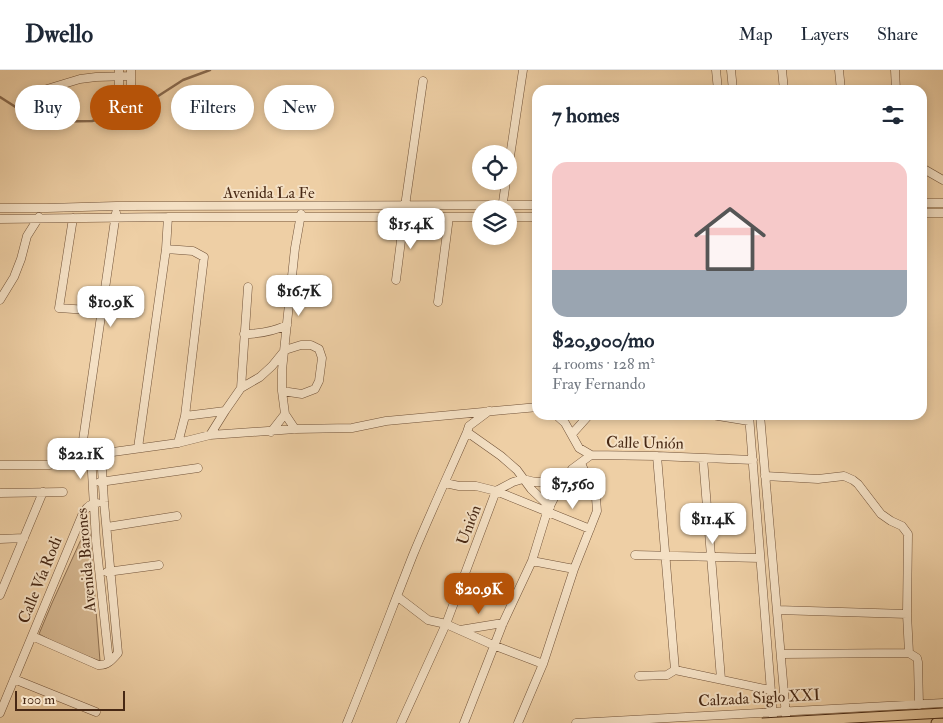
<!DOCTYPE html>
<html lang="en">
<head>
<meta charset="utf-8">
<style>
  :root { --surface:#fff; --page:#f2f2f3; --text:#1f2937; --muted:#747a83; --line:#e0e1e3; --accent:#b45309 }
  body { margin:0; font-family:"IM FELL Double Pica",serif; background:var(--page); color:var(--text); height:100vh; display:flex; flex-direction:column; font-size:19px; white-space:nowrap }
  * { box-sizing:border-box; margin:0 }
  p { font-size:16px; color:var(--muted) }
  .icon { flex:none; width:28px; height:28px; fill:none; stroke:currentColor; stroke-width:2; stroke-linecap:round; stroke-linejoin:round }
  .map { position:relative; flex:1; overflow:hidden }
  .panel { position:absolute; left:532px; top:15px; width:395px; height:335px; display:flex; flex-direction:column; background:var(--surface); border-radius:15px; box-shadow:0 2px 8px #0003 }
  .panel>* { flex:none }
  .top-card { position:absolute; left:15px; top:15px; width:442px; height:45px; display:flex; gap:10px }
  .fabs { position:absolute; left:472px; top:75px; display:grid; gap:10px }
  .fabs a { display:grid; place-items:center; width:45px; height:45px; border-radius:50%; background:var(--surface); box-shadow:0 2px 8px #0003; font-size:25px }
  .scale { position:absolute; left:15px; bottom:12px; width:110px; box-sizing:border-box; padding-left:5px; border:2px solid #472814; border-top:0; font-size:14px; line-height:18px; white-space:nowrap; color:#472814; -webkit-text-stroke:4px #f4e0c4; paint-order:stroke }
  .price { position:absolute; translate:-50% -42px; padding:0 11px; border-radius:10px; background:#fff; color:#222; font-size:16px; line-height:32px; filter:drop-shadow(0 1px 2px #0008) }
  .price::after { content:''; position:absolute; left:50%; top:30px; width:15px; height:11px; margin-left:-8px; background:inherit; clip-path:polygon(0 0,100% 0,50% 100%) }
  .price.current { background:var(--accent); color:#fff }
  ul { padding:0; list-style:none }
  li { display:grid; align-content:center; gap:10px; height:265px; padding:0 20px }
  li span { display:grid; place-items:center; height:155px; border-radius:15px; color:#555 }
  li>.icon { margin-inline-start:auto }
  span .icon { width:90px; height:90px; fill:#fffc; stroke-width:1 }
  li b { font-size:21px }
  h2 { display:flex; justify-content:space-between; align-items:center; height:60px; padding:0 20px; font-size:21px }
  .tag { padding:0 18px; border-radius:22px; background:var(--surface); box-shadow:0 2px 8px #0003; font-size:18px; line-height:45px }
  .tag.current { background:var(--accent); color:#fff }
  header { display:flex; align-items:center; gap:30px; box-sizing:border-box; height:70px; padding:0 25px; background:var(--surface); border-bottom:1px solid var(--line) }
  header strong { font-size:24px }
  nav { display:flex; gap:28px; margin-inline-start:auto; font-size:18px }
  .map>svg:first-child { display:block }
  .green { fill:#d2b38c; stroke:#8c6e50 }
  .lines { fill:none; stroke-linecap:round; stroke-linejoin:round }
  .stream { stroke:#896a4e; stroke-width:2.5 }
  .minor-casing { stroke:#715238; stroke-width:9 }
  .major-casing { stroke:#472814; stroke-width:11 }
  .minor { stroke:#f4e0c4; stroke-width:8 }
  .major { stroke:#eecfa5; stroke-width:9 }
  .major-bridge-casing { stroke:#472814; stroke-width:11; stroke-linecap:butt }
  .major-bridge { stroke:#eecfa5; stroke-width:9 }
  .labels { text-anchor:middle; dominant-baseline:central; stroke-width:4; stroke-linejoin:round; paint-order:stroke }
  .street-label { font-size:16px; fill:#472814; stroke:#f4e0c4 }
</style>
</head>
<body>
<header>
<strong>Dwello</strong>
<nav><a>Map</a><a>Layers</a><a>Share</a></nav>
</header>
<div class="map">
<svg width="943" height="653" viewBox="0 0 943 653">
  <rect width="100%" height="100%" fill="#eecfa5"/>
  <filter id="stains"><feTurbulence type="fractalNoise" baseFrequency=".004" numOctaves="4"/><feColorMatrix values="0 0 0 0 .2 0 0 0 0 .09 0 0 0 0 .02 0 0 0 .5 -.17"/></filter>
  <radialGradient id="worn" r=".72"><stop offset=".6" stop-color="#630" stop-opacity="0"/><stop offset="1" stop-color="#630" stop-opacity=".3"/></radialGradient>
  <path class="green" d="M89,452l11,139 -33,-12 -28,-15 13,-31z"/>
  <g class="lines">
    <path class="stream" d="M0,27l39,25 53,-1 46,-12 45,-29 27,-10"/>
    <defs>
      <path id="minor" d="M119,0v18
        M131,0v18
        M716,0l2,20
        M731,0l2,20
        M782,0l2,20
        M839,0l2,20
        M895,0l1,20
        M47,19l33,-10 16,-2 35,-1
        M509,93l14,-93
        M922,98l21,12
        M922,133h21
        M405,136l18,-125
        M0,138h47l69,-2 422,-1
        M502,139l4,-28
        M922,143h21
        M509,147h29
        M73,148l-14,90 43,3
        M0,149l168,-2h313
        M166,179l27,2 11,6 -19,159 -7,27
        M396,210l8,-63
        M0,230l14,-23 7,-18 6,-23 12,-19
        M438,232l11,-85
        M244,264c16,0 28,-2 43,-9
        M241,318l7,-101
        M225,341l16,-23 19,-11 12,-11 13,-16 16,-5h10l8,4 3,9 -3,23 -4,8 -13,5 -20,-3
        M556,345l9,8 14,25 12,7 66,1 96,4
        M712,345l37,6
        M749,345l24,302
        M760,345l26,301
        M185,346l40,-5 -15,24
        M295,359l-10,-15 -3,-23v-21l13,-122 6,-34
        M271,362l14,-18
        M467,362l34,24 16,14 14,19 19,18
        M572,364l17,-19
        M138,378l28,-199 2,-32
        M657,386l18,214
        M703,388l18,221
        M0,395h49l20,-3 22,-7 87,-12 32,-8 85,-6 57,-1 34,-7 152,-14
        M765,406l53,3 26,-3 9,4 5,4 23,30 10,7 11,5 6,8 -1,80 2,39 8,5 1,4 1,43
        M100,412l98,-14
        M445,413l14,3h17l20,5 94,38
        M0,423l63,-1
        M107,457l70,-11
        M0,469l24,-1
        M635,485l125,3
        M532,491l42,8
        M107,502l52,-7
        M0,525l43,-103
        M398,527l30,23 18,4 47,21 50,19
        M777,540l130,4
        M460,560l43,-7
        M32,566l66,29c9,1 14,-5 20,-12l-14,-151 -3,-49
        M781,584l128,-1
        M109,592l-13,-121 -5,-86 -9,-8 34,-234
        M639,606l28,-1 8,-5 95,20
        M14,609l82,33
        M0,643l83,-200c3,-5 8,-10 14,-10
        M347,653c23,-56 44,-112 66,-168 17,-41 36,-82 54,-123l2,-6 20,-15
        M401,653l45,-99 50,-133 17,-9 10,-3 12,3h29l8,-13 19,-14
        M464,653l39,-100 29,-62 15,-49 10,-20 7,-10
        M518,653l25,-59 31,-95 23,-58 -1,-13 -15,-35
        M576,653l367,-20"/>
      <path id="major" d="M936,653h7"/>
    </defs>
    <use href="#minor" class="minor-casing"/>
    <use href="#major" class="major-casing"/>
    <use href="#minor" class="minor"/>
    <use href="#major" class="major"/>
    <defs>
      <path id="major-bridge" d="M762,653l181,-10"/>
    </defs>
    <use href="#major-bridge" class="major-bridge-casing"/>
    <use href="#major-bridge" class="major-bridge"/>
  </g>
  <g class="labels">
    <g class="street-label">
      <text x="269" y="123">Avenida La Fe</text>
      <text transform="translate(645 373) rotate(1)">Calle Unión</text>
      <text transform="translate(469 455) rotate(-69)">Unión</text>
      <text transform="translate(86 490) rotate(-95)">Avenida Barones</text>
      <text transform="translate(40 510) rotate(-68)">Calle Vía Rodi</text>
      <text transform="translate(759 628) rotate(-3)">Calzada Siglo XXI</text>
    </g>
  </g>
  <rect width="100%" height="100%" filter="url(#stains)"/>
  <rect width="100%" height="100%" fill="url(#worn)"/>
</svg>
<div class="fabs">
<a><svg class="icon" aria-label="locate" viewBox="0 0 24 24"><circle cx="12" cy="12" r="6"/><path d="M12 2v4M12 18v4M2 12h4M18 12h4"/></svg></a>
<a><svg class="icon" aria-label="layers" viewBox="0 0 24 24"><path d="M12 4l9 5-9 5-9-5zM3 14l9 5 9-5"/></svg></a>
</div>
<div class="scale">100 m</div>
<b class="price" style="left:411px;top:180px">$15.4K</b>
<b class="price" style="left:299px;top:247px">$16.7K</b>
<b class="price" style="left:111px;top:258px">$10.9K</b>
<b class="price" style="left:81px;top:410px">$22.1K</b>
<b class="price" style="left:573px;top:440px">$7,560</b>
<b class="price" style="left:713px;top:475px">$11.4K</b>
<b class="price current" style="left:479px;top:545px">$20.9K</b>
<div class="top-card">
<a class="tag">Buy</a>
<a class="tag current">Rent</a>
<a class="tag">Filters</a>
<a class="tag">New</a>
</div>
<section class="panel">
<h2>7 homes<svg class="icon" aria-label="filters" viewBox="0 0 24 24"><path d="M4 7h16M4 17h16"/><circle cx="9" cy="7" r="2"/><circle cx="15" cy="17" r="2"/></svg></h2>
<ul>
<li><span style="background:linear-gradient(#f6c9c9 70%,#9aa5b1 0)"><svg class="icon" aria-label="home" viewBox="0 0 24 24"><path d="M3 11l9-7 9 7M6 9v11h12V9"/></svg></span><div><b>$20,900/mo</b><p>4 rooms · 128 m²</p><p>Fray Fernando</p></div></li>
</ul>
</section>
</div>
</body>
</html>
